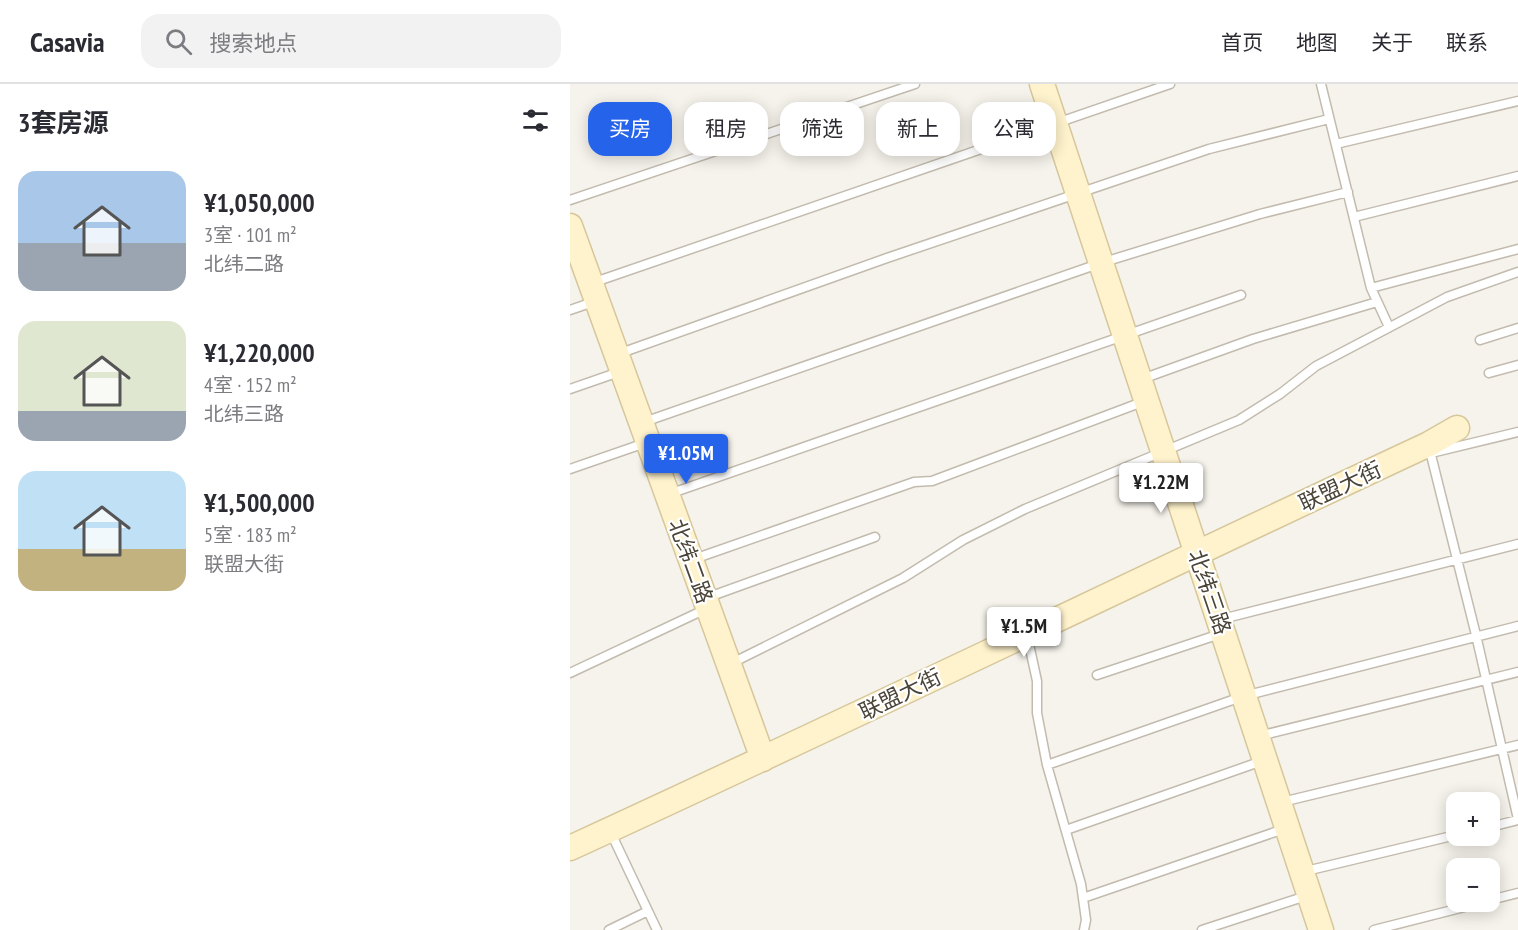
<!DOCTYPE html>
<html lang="zh">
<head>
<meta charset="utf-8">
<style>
  :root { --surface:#fff; --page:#f2f2f3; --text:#2b2b33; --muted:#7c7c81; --line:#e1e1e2; --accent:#2563eb }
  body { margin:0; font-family:"PT Sans Narrow","Noto Sans SC",sans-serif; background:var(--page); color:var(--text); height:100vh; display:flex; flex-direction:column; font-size:22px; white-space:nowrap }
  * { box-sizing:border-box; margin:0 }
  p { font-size:20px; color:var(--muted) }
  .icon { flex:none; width:33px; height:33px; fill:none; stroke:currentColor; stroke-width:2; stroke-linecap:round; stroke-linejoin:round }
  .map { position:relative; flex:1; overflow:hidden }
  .details { display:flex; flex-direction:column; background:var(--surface); width:570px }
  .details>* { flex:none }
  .top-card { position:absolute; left:18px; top:18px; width:570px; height:54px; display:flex; gap:12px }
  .tools { position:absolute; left:876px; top:708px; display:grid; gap:12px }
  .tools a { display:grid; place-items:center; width:54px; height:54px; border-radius:12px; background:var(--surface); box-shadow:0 3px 15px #0003; font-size:30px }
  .price { position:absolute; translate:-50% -51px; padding:0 14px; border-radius:6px; background:#fff; color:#222; font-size:20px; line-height:39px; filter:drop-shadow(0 2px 3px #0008) }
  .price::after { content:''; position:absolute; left:50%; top:36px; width:18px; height:14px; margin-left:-9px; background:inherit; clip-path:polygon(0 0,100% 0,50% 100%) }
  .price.current { background:var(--accent); color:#fff }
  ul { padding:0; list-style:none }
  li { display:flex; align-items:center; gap:18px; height:150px; padding:0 18px }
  li span { display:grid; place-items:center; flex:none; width:168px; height:120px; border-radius:18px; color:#555 }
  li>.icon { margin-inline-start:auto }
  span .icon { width:72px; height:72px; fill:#fffc; stroke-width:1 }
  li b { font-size:26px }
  h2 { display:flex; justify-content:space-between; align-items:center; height:72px; padding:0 18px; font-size:26px }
  .pill { padding:0 21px; border-radius:18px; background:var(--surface); box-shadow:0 3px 15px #0003; font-size:21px; line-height:54px }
  .pill.current { background:var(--accent); color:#fff }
  header { display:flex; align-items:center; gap:36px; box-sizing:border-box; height:84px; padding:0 30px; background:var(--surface); border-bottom:2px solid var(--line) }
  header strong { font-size:28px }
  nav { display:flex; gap:33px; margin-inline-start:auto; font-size:21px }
  .search { width:420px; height:54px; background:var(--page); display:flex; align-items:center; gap:15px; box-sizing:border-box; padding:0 21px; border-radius:18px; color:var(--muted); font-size:22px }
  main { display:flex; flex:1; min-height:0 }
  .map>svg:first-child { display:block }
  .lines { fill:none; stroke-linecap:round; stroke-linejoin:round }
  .lane-casing { stroke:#c2bbae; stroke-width:11 }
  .secondary-casing { stroke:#d6c79b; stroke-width:27 }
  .lane { stroke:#fff; stroke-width:8 }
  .secondary { stroke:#fff3cd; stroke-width:24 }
  .labels { text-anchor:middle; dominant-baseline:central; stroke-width:4.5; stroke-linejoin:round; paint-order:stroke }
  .street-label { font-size:22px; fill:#4b4439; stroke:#fff }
</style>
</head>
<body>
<header>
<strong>Casavia</strong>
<div class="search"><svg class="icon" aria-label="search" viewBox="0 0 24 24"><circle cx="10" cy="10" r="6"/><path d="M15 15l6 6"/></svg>搜索地点</div>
<nav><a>首页</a><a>地图</a><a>关于</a><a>联系</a></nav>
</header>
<main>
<section class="details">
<h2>3套房源<svg class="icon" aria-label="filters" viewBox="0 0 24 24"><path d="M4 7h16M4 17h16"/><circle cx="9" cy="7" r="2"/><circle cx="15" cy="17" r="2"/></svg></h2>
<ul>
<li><span style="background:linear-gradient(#a9c7e8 60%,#9aa5b1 0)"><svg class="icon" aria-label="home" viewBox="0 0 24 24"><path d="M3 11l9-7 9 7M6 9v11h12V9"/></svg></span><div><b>¥1,050,000</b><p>3室 · 101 m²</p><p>北纬二路</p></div></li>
<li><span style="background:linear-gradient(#dfe7d0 75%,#9aa5b1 0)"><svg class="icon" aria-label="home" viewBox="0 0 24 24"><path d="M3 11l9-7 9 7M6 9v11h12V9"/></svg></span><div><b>¥1,220,000</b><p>4室 · 152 m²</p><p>北纬三路</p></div></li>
<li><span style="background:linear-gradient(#bfe0f5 65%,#c2b280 0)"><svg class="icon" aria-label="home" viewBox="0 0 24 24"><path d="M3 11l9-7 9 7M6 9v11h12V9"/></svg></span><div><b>¥1,500,000</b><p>5室 · 183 m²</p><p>联盟大街</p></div></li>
</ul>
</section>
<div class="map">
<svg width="948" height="846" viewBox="0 0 948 846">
  <rect width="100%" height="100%" fill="#f6f3ec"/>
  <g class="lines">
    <defs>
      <path id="lane" d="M751,0l50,204 18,39
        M766,60l182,-43
        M0,116l345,-116
        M784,133l164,-41
        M22,199l578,-199
        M801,204l147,-39
        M0,226l26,-9
        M910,256l38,-12
        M48,270l269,-96 322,-109 120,-30
        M919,289l29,-8
        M572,295l111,-40 124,-37
        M0,305l52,-18
        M74,338l457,-159 159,-49 88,-22
        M859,363l47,188 42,184
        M861,369l87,-21
        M0,385l78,-27
        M99,410l572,-199
        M124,475l220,-77 18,-1 213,-80
        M136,514l169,-61
        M652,535l296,-75
        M457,551l10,46v32l10,52 34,119 5,36 -2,10
        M162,579l171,-85 60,-38 62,-31 214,-89 41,-26 36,-28 131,-69 71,-25
        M0,589l138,-65
        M527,591l123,-41
        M689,652l259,-64
        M477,681l197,-69 274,-70
        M712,718l236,-57
        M920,743l28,-7
        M496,746l196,-69
        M40,747l47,99
        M732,788l154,-37
        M513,814l201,-69
        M920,816l28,-7
        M39,846l39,-19
        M632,846l104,-34
        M804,846l110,-28"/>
      <path id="secondary" d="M472,0l279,846
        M0,142l193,533
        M0,764c288,-132 572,-270 859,-404l28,-16"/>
    </defs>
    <use href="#lane" class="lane-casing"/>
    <use href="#secondary" class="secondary-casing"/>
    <use href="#lane" class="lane"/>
    <use href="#secondary" class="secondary"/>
  </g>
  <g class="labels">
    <g class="street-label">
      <text transform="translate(770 402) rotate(-25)">联盟大街</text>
      <text transform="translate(121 477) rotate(70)">北纬二路</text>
      <text transform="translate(640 508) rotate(71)">北纬三路</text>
      <text transform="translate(330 610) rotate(-26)">联盟大街</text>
    </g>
  </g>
</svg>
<div class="tools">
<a>+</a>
<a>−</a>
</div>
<b class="price current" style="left:116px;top:401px">¥1.05M</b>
<b class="price" style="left:591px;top:430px">¥1.22M</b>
<b class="price" style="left:454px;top:574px">¥1.5M</b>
<div class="top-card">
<a class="pill current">买房</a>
<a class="pill">租房</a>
<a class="pill">筛选</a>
<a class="pill">新上</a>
<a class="pill">公寓</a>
</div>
</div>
</main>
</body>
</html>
